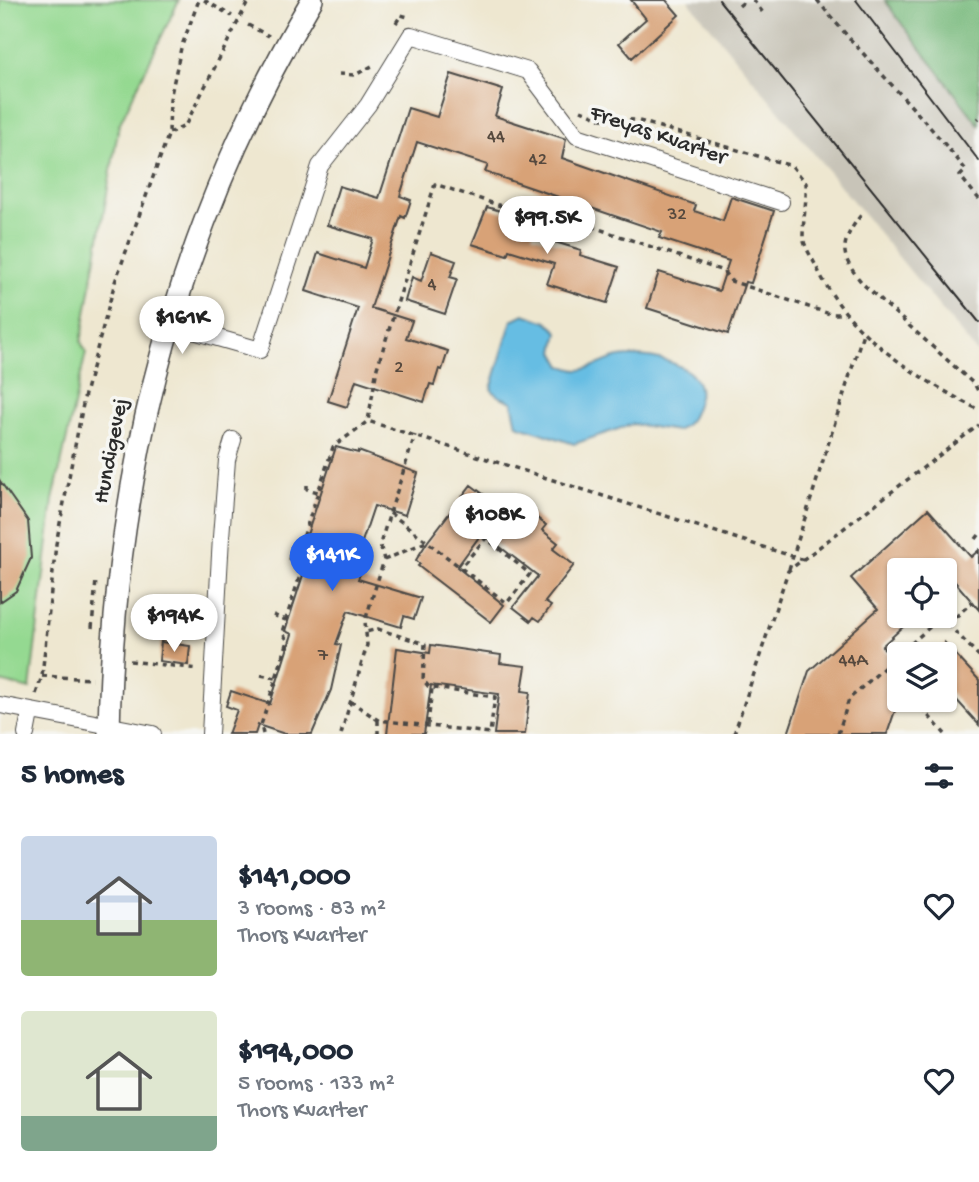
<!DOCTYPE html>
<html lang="en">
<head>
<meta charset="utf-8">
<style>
  :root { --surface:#fff; --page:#f6f6f7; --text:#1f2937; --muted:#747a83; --accent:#2563eb }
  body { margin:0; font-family:"Gochi Hand",sans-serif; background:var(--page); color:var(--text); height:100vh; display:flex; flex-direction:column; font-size:26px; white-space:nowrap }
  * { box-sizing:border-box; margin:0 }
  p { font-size:23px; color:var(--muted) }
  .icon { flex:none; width:38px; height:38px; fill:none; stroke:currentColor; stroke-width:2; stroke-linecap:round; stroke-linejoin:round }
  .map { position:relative; height:734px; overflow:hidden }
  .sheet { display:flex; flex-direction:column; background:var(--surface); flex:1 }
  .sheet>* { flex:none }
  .fabs { position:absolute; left:887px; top:558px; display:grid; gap:14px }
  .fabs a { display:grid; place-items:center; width:70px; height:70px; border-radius:7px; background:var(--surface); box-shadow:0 2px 5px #0004; font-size:35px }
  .price { position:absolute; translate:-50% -60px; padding:0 16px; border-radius:24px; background:#fff; color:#222; font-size:23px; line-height:46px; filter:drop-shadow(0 2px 4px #0008) }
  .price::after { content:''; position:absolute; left:50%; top:42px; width:21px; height:16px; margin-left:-10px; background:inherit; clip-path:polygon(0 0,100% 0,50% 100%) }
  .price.selected { background:var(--accent); color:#fff }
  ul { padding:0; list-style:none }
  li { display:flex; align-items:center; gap:21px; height:175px; padding:0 21px }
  li span { display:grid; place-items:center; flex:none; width:196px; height:140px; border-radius:7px; color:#555 }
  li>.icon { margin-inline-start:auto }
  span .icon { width:84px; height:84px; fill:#fffc; stroke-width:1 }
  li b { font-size:30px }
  h2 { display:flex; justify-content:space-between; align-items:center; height:84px; padding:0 21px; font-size:30px }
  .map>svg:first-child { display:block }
  .industrial { fill:#c8c4b8 }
  .green { fill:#94d991; stroke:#60825e; stroke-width:2 }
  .forest { fill:#77b97b; stroke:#517253; stroke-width:2 }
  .water { fill:#66bde3; stroke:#487487; stroke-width:2 }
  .building { fill:#d8a277 }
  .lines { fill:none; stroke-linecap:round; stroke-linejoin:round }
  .minor-casing { stroke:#484744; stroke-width:18 }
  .tertiary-casing { stroke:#484744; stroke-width:24 }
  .path { stroke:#484744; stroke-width:3.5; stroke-dasharray:5 5; stroke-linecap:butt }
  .minor { stroke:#fff; stroke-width:16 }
  .tertiary { stroke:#fff; stroke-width:21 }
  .tram { stroke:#2b2b2b; stroke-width:2 }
  .labels { text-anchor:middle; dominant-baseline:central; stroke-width:7; stroke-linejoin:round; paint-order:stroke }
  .number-label { font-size:19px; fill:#56493e }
  .street-label { font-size:23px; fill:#2b2b2b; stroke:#f6f6f2 }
</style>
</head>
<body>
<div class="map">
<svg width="979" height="734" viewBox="0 0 979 734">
  <rect width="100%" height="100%" fill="#f6f6f2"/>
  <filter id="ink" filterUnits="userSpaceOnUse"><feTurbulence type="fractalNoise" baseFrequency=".0143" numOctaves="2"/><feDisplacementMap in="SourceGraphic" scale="14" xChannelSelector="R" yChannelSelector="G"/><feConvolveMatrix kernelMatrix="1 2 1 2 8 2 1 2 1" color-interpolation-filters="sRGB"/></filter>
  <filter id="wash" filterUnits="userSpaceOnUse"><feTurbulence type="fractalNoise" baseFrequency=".00686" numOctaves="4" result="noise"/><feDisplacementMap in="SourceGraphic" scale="28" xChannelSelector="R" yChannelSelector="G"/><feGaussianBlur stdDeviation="1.57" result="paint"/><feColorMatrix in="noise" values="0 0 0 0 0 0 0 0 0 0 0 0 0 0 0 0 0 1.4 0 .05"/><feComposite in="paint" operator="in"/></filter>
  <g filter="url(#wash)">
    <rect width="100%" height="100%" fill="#eee7d0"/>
    <path class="industrial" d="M688,0h197l94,125v230z"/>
    <path class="green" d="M0,0h179l-60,125 -38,217 5,10 -33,148 -23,189 -30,-7z"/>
    <path class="forest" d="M885,0h94v125l-84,-110z"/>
    <path class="water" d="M524,314l23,8 11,10 -4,20 8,14c5,1 11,4 16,4 14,0 28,-11 42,-13 25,-5 90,7 78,44 -5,15 -7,21 -21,30l-44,-7 -59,20 -57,-19 -5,-23 -14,-6 -7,-7 21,-69z"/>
    <g id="blocks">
      <path class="building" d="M631,0h35l13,15 -47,43 -13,-15 27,-24z
        M451,74l52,16 -8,26 71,23 -4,19 134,47 -2,6 29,10 8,-24 43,14 -23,72 -6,-1 -17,52 -81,-26 12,-36 60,19 10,-30 -70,-23 3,-6 -177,-60 3,-7 -71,-23 -17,54 11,4 -6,18 -4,-2 -30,92 41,13 -6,17 42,13 -6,19 -3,-1 -5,16 -4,-1 -6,18 -68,-22 -9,27 -19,-6 30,-93 -52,-17 12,-38 46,15 9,-29 -46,-14 12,-39 40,12 29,-90 29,9z
        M487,207l31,9 -2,9 18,5 -2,5 49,15 -1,5 39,12 -12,36 -60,-19 7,-20 -45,-14 -2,5 -35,-11z
        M431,252l25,9 -6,16 7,2 -12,35 -40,-13 7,-24 9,4z
        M336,447l22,6v-2l60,22 -13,42 -31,-9 -15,45 4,1 -7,20 4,2 -2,5 63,19 -7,21 -10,-3 -3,11 -53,-16 -12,33 5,1 -10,45 -19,44h-27l-27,-9 -3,9h-27l9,-24 -11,-4 5,-15 39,13 22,-70 -7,-3 29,-90 -8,-3z
        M0,481l28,40 3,37 -15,33 -16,11z
        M471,485l27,20 5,-6 17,14 4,-5 22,17 -4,5 16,13 -5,6 21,16 -29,37 6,4 -11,15 -6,-4 -3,4 -18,-14 25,-31 -56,-43 -25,34 47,38 -13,17 -73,-56 2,-2 -4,-4 12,-19z
        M928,509l43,48 8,-7v60l-34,-40h-45v46h15l-33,30 18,21v29l-13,38h-99l21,-63 69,-62 -27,-31z
        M161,642l29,4 -2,19 -29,-4z
        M945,643l34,37v45l-34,-38z
        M431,645l70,10 -1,8 26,3 -4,25 8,1 -5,42h-31l5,-40 -68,-9 -7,49h-37l10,-86 33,5z"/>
    </g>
  </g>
  <g filter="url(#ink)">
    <use href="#blocks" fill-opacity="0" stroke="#484744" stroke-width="2"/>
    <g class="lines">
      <defs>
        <path id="minor" d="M169,324l91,26 60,-184 48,-61 43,-70 117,36 49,65 204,66
          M0,705l153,29
          M26,734l4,-21
          M210,734l11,-197 6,-77 6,-20"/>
        <path id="tertiary" d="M109,734c4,-261 69,-509 203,-734"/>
      </defs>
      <use href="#minor" class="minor-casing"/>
      <use href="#tertiary" class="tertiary-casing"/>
      <path class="path" d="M204,0l28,16
        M753,0l11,14
        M817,0c48,59 102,111 149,170l-6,6 19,23
        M739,6l7,-6
        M396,23l5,-8 7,2
        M248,25l21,11
        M339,74l16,1 17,-9
        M581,110l21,9 34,1 156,46 14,17c1,18 -3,36 -3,54 1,9 9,21 13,29 33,70 97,109 163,144
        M978,119l1,-1
        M169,133l16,-7 64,-126
        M861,215c-23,30 -21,42 3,70l111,100 4,8
        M307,485v4l11,3
        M390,513c39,30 77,60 117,90l23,-29 -44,-36 -26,30
        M979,535l-3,4 3,3
        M290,555l-1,6 14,4
        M384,560l42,-18
        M804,560l-436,-139 9,-53 58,-184 138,46 11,-6 139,47 8,10 99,33h14
        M789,569l74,-236
        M273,615l13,5
        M948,624l24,-22
        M92,628l4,-48
        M130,661l69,8
        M884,667l12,13
        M261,675l15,3
        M42,676l50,3
        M36,694l6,-18 14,-132 29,-150 30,-112 54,-149 1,-34 11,-51 18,-48
        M350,701l28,19 112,13 5,-36 -66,-10 -6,-7 2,-36 -47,-15 -12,3
        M915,701l30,33
        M378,720v14
        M428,724l4,-36
        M263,734l-2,-9 27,-84 -6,-9 27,-85 -6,-9 30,-91 35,-26
        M341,734l26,-89 -2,-24 19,-61 -4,-16 35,-109
        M734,734l54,-163 191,-146
        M838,734l11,-35 92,-82 38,39"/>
      <use href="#minor" class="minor"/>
      <use href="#tertiary" class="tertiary"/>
      <path class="tram" d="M719,0l260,322
        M856,0l123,161"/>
    </g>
  </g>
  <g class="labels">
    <g class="number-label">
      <text x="496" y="137">44</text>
      <text x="538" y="160">42</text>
      <text x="677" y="215">32</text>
      <text x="432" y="285">4</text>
      <text x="399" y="368">2</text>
      <text x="323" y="656">7</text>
      <text x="853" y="661">44A</text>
    </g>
    <g class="street-label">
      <text transform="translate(658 136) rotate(19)">Freyas Kvarter</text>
      <text transform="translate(112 451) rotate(-79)">Hundigevej</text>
    </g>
  </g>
</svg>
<div class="fabs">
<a><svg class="icon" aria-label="locate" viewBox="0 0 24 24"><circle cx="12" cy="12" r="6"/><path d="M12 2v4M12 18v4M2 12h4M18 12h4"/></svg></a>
<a><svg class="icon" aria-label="layers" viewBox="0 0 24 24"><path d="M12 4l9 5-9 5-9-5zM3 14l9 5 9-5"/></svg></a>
</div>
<b class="price" style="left:547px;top:256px">$99.5K</b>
<b class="price" style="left:182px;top:356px">$161K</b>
<b class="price" style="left:494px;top:553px">$108K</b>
<b class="price selected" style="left:332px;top:593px">$141K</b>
<b class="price" style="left:174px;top:654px">$194K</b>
</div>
<section class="sheet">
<h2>5 homes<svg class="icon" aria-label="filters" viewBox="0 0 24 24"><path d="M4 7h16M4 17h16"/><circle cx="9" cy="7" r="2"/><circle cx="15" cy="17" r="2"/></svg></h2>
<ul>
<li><span style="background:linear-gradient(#c9d6e8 60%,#8fb573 0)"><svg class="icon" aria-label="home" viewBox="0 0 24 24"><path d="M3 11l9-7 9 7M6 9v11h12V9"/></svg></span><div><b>$141,000</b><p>3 rooms · 83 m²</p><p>Thors Kvarter</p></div><svg class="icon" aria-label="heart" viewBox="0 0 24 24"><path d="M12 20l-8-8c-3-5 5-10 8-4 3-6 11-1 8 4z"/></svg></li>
<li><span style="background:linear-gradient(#dfe7d0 75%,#7fa58c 0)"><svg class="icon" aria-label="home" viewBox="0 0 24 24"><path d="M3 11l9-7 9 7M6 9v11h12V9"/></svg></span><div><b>$194,000</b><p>5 rooms · 133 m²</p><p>Thors Kvarter</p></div><svg class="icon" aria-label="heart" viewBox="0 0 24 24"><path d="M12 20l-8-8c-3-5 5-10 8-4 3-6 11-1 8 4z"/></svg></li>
</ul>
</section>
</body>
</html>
